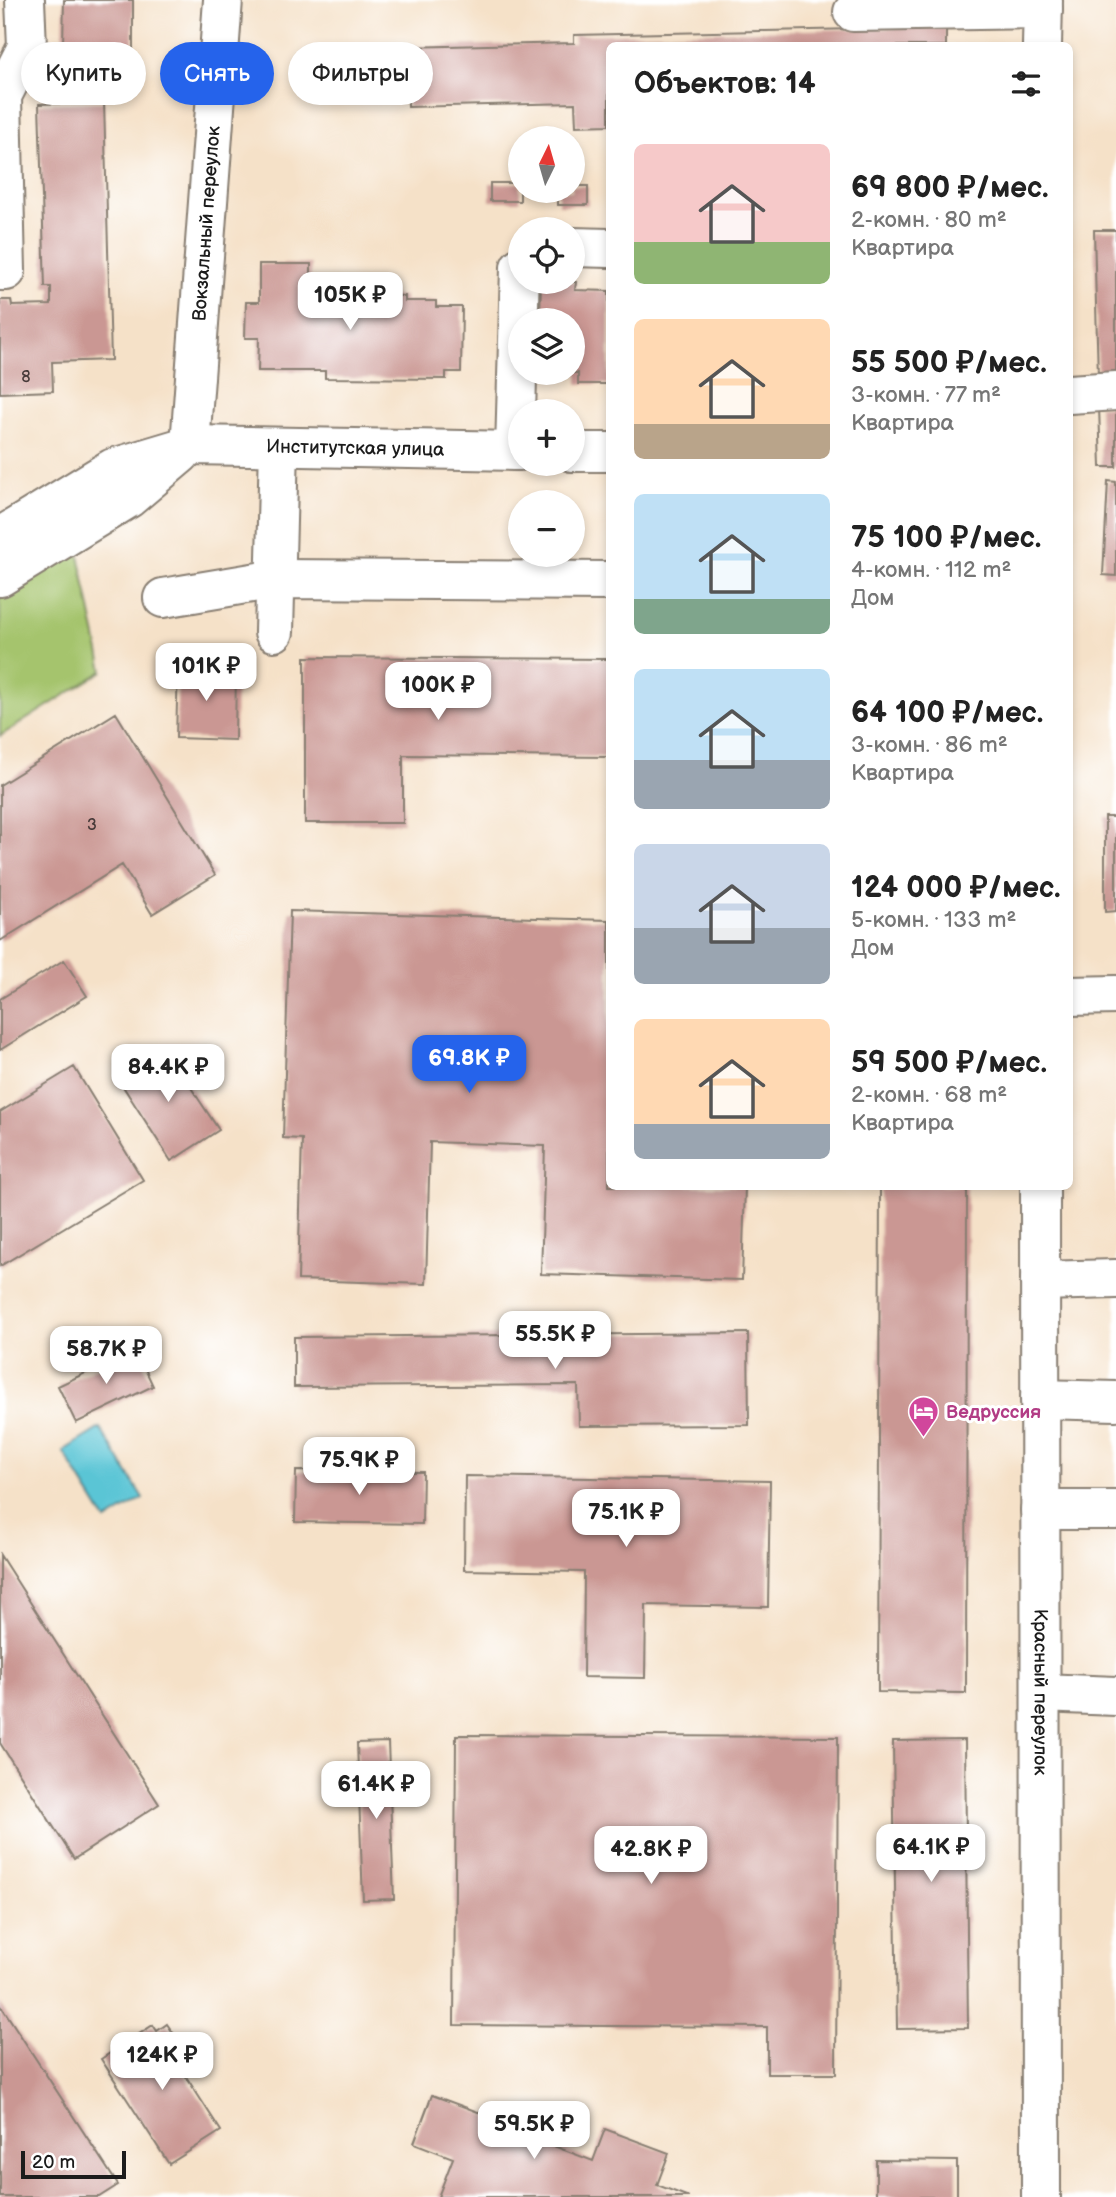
<!DOCTYPE html>
<html lang="ru">
<head>
<meta charset="utf-8">
<style>
  :root { --surface:#fff; --page:#f2f2f2; --text:#222; --muted:#767676; --accent:#2563eb }
  body { margin:0; font-family:"Balsamiq Sans",sans-serif; background:var(--page); color:var(--text); height:100vh; display:flex; flex-direction:column; font-size:26px; white-space:nowrap }
  * { box-sizing:border-box; margin:0 }
  p { font-size:23px; color:var(--muted) }
  .icon { flex:none; width:38px; height:38px; fill:none; stroke:currentColor; stroke-width:2; stroke-linecap:round; stroke-linejoin:round }
  .map { position:relative; flex:1; overflow:hidden }
  .sheet { position:absolute; left:606px; top:42px; width:467px; height:1148px; display:flex; flex-direction:column; background:var(--surface); border-radius:10px; box-shadow:0 4px 10px #0003 }
  .sheet>* { flex:none }
  .guide { position:absolute; left:21px; top:42px; width:480px; height:63px; display:flex; gap:14px }
  .needle { width:46px; rotate:5deg }
  .fabs { position:absolute; left:508px; top:126px; display:grid; gap:14px }
  .fabs a { display:grid; place-items:center; width:77px; height:77px; border-radius:50%; background:var(--surface); box-shadow:0 4px 10px #0003; font-size:35px }
  .scale { position:absolute; left:21px; bottom:18px; width:105px; box-sizing:border-box; padding-left:7px; border:4px solid #1c1c1c; border-top:0; font-size:19px; line-height:24px; white-space:nowrap; color:#1c1c1c; -webkit-text-stroke:5px #fff; paint-order:stroke }
  .price { position:absolute; translate:-50% -60px; padding:0 16px; border-radius:14px; background:#fff; color:#222; font-size:23px; line-height:46px; filter:drop-shadow(0 2px 4px #0008) }
  .price::after { content:''; position:absolute; left:50%; top:42px; width:21px; height:16px; margin-left:-10px; background:inherit; clip-path:polygon(0 0,100% 0,50% 100%) }
  .price.on { background:var(--accent); color:#fff }
  ul { padding:0; list-style:none }
  li { display:flex; align-items:center; gap:21px; height:175px; padding:0 28px }
  li span { display:grid; place-items:center; flex:none; width:196px; height:140px; border-radius:10px; color:#555 }
  li>.icon { margin-inline-start:auto }
  span .icon { width:84px; height:84px; fill:#fffc; stroke-width:1 }
  li b { font-size:30px }
  h2 { display:flex; justify-content:space-between; align-items:center; height:84px; padding:0 28px; font-size:30px }
  .chip { padding:0 24px; border-radius:32px; background:var(--surface); box-shadow:0 4px 10px #0003; font-size:24px; line-height:63px }
  .chip.on { background:var(--accent); color:#fff }
  .map>svg:first-child { display:block }
  .green { fill:#a5c46d; stroke:#607044; stroke-width:2 }
  .water { fill:#5ac5d5; stroke:#3b7078; stroke-width:2 }
  .building { fill:#ca9793 }
  .lines { fill:none; stroke-linecap:round; stroke-linejoin:round }
  .minor-casing { stroke:#887e72; stroke-width:42 }
  .major-casing { stroke:#887e72; stroke-width:42 }
  .minor { stroke:#fff; stroke-width:38 }
  .major { stroke:#fff; stroke-width:38 }
  .labels { text-anchor:middle; dominant-baseline:central; stroke-width:6; stroke-linejoin:round; paint-order:stroke }
  .number-label { font-size:16px; fill:#483b3a }
  .street-label { font-size:19px; fill:#1c1c1c; stroke:#fff }
  .hotel-label { font-size:19px; font-weight:bold; fill:#b23c85; stroke:#fff; text-anchor:start }
</style>
</head>
<body>
<div class="map">
<svg width="1116" height="2197" viewBox="0 0 1116 2197">
  <rect width="100%" height="100%" fill="#fff"/>
  <filter id="ink" filterUnits="userSpaceOnUse"><feTurbulence type="fractalNoise" baseFrequency=".0143" numOctaves="2"/><feDisplacementMap in="SourceGraphic" scale="14" xChannelSelector="R" yChannelSelector="G"/><feConvolveMatrix kernelMatrix="1 2 1 2 8 2 1 2 1" color-interpolation-filters="sRGB"/></filter>
  <filter id="wash" filterUnits="userSpaceOnUse"><feTurbulence type="fractalNoise" baseFrequency=".00686" numOctaves="4" result="noise"/><feDisplacementMap in="SourceGraphic" scale="28" xChannelSelector="R" yChannelSelector="G"/><feGaussianBlur stdDeviation="1.57" result="paint"/><feColorMatrix in="noise" values="0 0 0 0 0 0 0 0 0 0 0 0 0 0 0 0 0 1.4 0 .05"/><feComposite in="paint" operator="in"/></filter>
  <g filter="url(#wash)">
    <rect width="100%" height="100%" fill="#f5e1c8"/>
    <path class="green" d="M77,546l26,125 -103,65v-142z"/>
    <path class="water" d="M100,1428l43,70 -37,23 -43,-70z"/>
    <g id="blocks">
      <path class="building" d="M64,0h69v90h-71z
        M946,27v19h-337v79l-33,1 -1,-23 -167,4 -1,-60 167,-4v-8z
        M104,102l7,258 -59,2 1,29 -53,2v-93h11l1,6 39,-1v-18h-6l-6,-183z
        M490,183h30v18h-30z
        M572,186h16v19h-30v-14h14z
        M1094,230h22v147l-18,1z
        M259,264h52v42h25v-5h33v-6l36,1v5h31v6h26l-1,65h-15v7l-121,-1v-7h-67l1,-33h-14l1,-36h13z
        M541,282h35l-1,8 34,1v93h-31v-11h-6v-53h-32z
        M1099,406h17v61h-15z
        M1108,481l8,1v94l-13,-1z
        M305,657l304,2v98l-206,-2v68h-98z
        M178,666l58,1 -1,73 -59,-2z
        M116,713l99,162 -63,39 -30,-49 -122,76v-156z
        M1105,817h11v94l-11,1z
        M290,911l319,9v266h136l-3,94 -201,-6 4,-128 -115,-4 -4,142 -128,-4 4,-141 -19,-1z
        M64,960l23,36 -87,54v-51z
        M164,1047l55,83 -48,31 -54,-84z
        M74,1067l69,113 -143,86v-154z
        M880,1186h87l-1,507 -88,-1z
        M748,1333l1,92 -170,1 -1,-41 -284,2v-50z
        M136,1349l17,37 -77,37 -18,-37z
        M296,1471l127,1 -1,52 -127,-2z
        M465,1476l305,5 -2,126 -122,-2 -1,73 -62,-1 1,-105 -120,-2z
        M0,1555l159,249 -85,55 -74,-116z
        M456,1735l382,2 -2,337h-69v-47l-313,-2z
        M965,1740l3,288 -71,1 -4,-288z
        M388,1742l6,157 -31,1 -6,-157z
        M0,2004l118,181 -19,12h-99z
        M167,2024l20,29 -11,8 45,70 -52,33 -68,-105 52,-34 4,6z
        M432,2095l76,28 -2,5 87,33 12,-32 64,24 -12,32 32,12h-251l15,-39 -39,-15z
        M876,2160l81,1v36h-81z"/>
    </g>
  </g>
  <g filter="url(#ink)">
    <use href="#blocks" fill-opacity="0" stroke="#887e72" stroke-width="2"/>
    <g class="lines">
      <defs>
        <g id="minor">
          <path d="M853,12l190,-3"/>
          <path d="M572,247l37,1"/>
          <path d="M0,271h6l-4,-175 25,-49 -2,-47"/>
          <path d="M1069,394l47,-3"/>
          <path id="s1" d="M190,445l33,-445"/>
          <path d="M515,451l5,-184"/>
          <path d="M572,452h37"/>
          <path id="s2" d="M0,537l113,-69 77,-23 330,6"/>
          <path d="M0,577l129,-79 52,-44"/>
          <path d="M163,598l113,-19 333,2"/>
          <path d="M274,632l5,-185"/>
          <path d="M1069,996l47,-1"/>
          <path d="M1040,1281l76,-2"/>
          <path d="M1040,1399l76,2"/>
          <path d="M1040,1510h76"/>
          <path d="M1041,1693l75,3"/>
        </g>
        <g id="major">
          <path d="M1042,46l1,-46"/>
          <path id="s3" d="M1040,1186l1,1011"/>
        </g>
      </defs>
      <use href="#minor" class="minor-casing"/>
      <use href="#major" class="major-casing"/>
      <use href="#minor" class="minor"/>
      <use href="#major" class="major"/>
    </g>
  </g>
  <defs>
    <symbol id="hotel-pin" viewBox="-11 -11 22 30"><path d="M0 17L-7.5 6A9.5 9.5 0 1 1 7.5 6Z" fill="#d1479c" stroke="#fff"/><path d="M-6-4.5h1.5V1H6V5H4.5V3h-9V5H-6ZM-4 0a1.8 1.8 0 1 1 3.6 0ZM.5 0V-2.5h3Q6-2.5 6 0Z" fill="#fff"/></symbol>
  </defs>
  <g fill-rule="evenodd">
    <use href="#hotel-pin" x="906" y="1394" width="35" height="47"/>
  </g>
  <g class="labels">
    <g class="number-label">
      <text x="26" y="377">8</text>
      <text x="92" y="825">3</text>
    </g>
    <g class="street-label">
      <text stroke="none"><textPath href="#s1" startOffset="222">Вокзальный переулок</textPath></text>
      <text stroke="none"><textPath href="#s2" startOffset="378">Институтская улица</textPath></text>
      <text stroke="none"><textPath href="#s3" startOffset="506">Красный переулок</textPath></text>
    </g>
    <g class="hotel-label">
      <text x="946" y="1412">Ведруссия</text>
    </g>
  </g>
</svg>
<div class="fabs">
<a><svg class="needle" viewBox="-14 -14 28 28"><path d="M0-13l5 13h-10z" fill="#e53935"/><path d="M0 13l5-13h-10z" fill="#767676"/></svg></a>
<a><svg class="icon" aria-label="locate" viewBox="0 0 24 24"><circle cx="12" cy="12" r="6"/><path d="M12 2v4M12 18v4M2 12h4M18 12h4"/></svg></a>
<a><svg class="icon" aria-label="layers" viewBox="0 0 24 24"><path d="M12 4l9 5-9 5-9-5zM3 14l9 5 9-5"/></svg></a>
<a>+</a>
<a>−</a>
</div>
<div class="scale">20 m</div>
<b class="price" style="left:350px;top:332px">105K ₽</b>
<b class="price" style="left:206px;top:703px">101K ₽</b>
<b class="price" style="left:438px;top:722px">100K ₽</b>
<b class="price on" style="left:469px;top:1095px">69.8K ₽</b>
<b class="price" style="left:168px;top:1104px">84.4K ₽</b>
<b class="price" style="left:555px;top:1371px">55.5K ₽</b>
<b class="price" style="left:106px;top:1386px">58.7K ₽</b>
<b class="price" style="left:359px;top:1497px">75.9K ₽</b>
<b class="price" style="left:626px;top:1549px">75.1K ₽</b>
<b class="price" style="left:376px;top:1821px">61.4K ₽</b>
<b class="price" style="left:931px;top:1884px">64.1K ₽</b>
<b class="price" style="left:651px;top:1886px">42.8K ₽</b>
<b class="price" style="left:162px;top:2092px">124K ₽</b>
<b class="price" style="left:534px;top:2161px">59.5K ₽</b>
<div class="guide">
<a class="chip">Купить</a>
<a class="chip on">Снять</a>
<a class="chip">Фильтры</a>
</div>
<section class="sheet">
<h2>Объектов: 14<svg class="icon" aria-label="filters" viewBox="0 0 24 24"><path d="M4 7h16M4 17h16"/><circle cx="9" cy="7" r="2"/><circle cx="15" cy="17" r="2"/></svg></h2>
<ul>
<li><span style="background:linear-gradient(#f6c9c9 70%,#8fb573 0)"><svg class="icon" aria-label="home" viewBox="0 0 24 24"><path d="M3 11l9-7 9 7M6 9v11h12V9"/></svg></span><div><b>69 800 ₽/мес.</b><p>2-комн. · 80 m²</p><p>Квартира</p></div></li>
<li><span style="background:linear-gradient(#ffd9b3 75%,#b9a48a 0)"><svg class="icon" aria-label="home" viewBox="0 0 24 24"><path d="M3 11l9-7 9 7M6 9v11h12V9"/></svg></span><div><b>55 500 ₽/мес.</b><p>3-комн. · 77 m²</p><p>Квартира</p></div></li>
<li><span style="background:linear-gradient(#bfe0f5 75%,#7fa58c 0)"><svg class="icon" aria-label="home" viewBox="0 0 24 24"><path d="M3 11l9-7 9 7M6 9v11h12V9"/></svg></span><div><b>75 100 ₽/мес.</b><p>4-комн. · 112 m²</p><p>Дом</p></div></li>
<li><span style="background:linear-gradient(#bfe0f5 65%,#9aa5b1 0)"><svg class="icon" aria-label="home" viewBox="0 0 24 24"><path d="M3 11l9-7 9 7M6 9v11h12V9"/></svg></span><div><b>64 100 ₽/мес.</b><p>3-комн. · 86 m²</p><p>Квартира</p></div></li>
<li><span style="background:linear-gradient(#c9d6e8 60%,#9aa5b1 0)"><svg class="icon" aria-label="home" viewBox="0 0 24 24"><path d="M3 11l9-7 9 7M6 9v11h12V9"/></svg></span><div><b>124 000 ₽/мес.</b><p>5-комн. · 133 m²</p><p>Дом</p></div></li>
<li><span style="background:linear-gradient(#ffd9b3 75%,#9aa5b1 0)"><svg class="icon" aria-label="home" viewBox="0 0 24 24"><path d="M3 11l9-7 9 7M6 9v11h12V9"/></svg></span><div><b>59 500 ₽/мес.</b><p>2-комн. · 68 m²</p><p>Квартира</p></div></li>
</ul>
</section>
</div>
</body>
</html>
